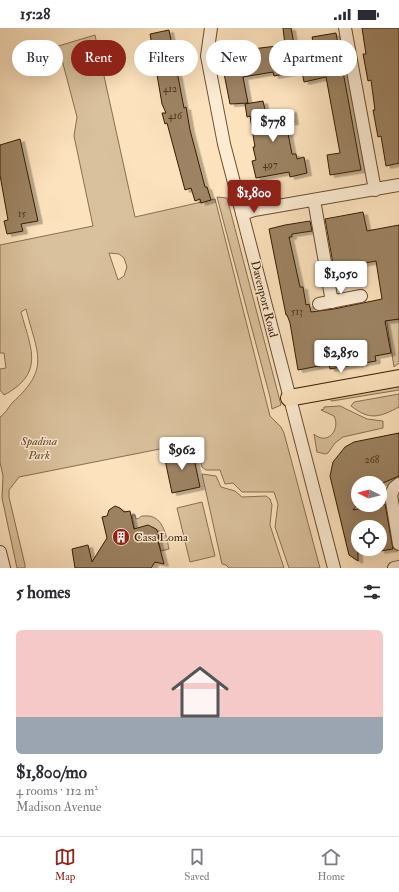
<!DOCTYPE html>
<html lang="en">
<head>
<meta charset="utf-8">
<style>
  :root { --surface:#fff; --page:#f7f7f7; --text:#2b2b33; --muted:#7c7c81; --line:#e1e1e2; --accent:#8f2418 }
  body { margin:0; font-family:"IM FELL Double Pica",serif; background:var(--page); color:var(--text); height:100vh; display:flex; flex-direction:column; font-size:15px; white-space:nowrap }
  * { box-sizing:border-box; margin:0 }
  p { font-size:13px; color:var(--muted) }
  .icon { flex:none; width:22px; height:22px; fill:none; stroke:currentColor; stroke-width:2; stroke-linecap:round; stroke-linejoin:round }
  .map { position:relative; height:540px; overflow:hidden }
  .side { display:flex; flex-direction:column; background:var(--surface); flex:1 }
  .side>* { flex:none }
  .hud { position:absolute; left:12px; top:12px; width:375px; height:36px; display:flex; gap:8px }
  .needle { width:26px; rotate:276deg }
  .fabs { position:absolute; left:351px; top:448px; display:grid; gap:8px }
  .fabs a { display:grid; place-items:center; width:36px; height:36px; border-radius:50%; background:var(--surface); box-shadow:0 4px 16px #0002; font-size:20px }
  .price { position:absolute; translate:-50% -34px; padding:0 9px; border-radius:4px; background:#fff; color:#222; font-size:13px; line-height:26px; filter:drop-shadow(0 1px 2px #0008) }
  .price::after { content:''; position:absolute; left:50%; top:24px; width:12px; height:9px; margin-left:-6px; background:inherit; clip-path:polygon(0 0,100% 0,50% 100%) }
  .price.current { background:var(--accent); color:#fff }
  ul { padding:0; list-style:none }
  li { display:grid; align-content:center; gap:8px; height:212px; padding:0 16px }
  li+li { border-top:1px solid var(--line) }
  li span { display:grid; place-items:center; height:124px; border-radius:6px; color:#555 }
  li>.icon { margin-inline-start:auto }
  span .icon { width:72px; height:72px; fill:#fffc; stroke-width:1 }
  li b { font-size:17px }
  h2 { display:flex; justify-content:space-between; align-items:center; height:48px; padding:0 16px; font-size:17px }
  .tag { padding:0 14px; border-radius:18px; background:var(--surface); box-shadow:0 4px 16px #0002; font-size:14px; line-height:36px }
  .tag.current { background:var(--accent); color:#fff }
  .status { display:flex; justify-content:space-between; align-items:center; height:28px; padding:0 20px; background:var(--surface); direction:ltr }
  .status svg { height:11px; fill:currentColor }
  .tab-bar { display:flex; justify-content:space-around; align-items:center; height:56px; border-top:1px solid var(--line); background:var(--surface); font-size:11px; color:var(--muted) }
  .tab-bar a { display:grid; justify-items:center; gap:2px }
  .tab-bar .current { color:var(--accent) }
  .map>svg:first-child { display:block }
  .green { fill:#dac19d; stroke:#886f4f; fill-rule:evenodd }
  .building { fill:#9d8363; stroke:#361d01; filter:url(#shadow) }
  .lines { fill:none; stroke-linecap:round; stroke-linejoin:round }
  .minor-casing { stroke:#684e30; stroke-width:14 }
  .major-casing { stroke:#361d01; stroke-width:18 }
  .minor { stroke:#fdecd4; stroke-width:12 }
  .major { stroke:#fce2bd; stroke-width:16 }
  .labels { text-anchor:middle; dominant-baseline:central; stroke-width:3; stroke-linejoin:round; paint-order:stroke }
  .number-label { font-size:10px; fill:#50361a }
  .street-label { font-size:12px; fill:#361d01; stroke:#fdecd4 }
  .park-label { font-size:12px; font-style:italic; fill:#674e30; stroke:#fdecd4 }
  .poi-label { font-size:12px; fill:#361d01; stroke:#fdecd4; text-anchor:start }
</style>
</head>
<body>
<div class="status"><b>15:28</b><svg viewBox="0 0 49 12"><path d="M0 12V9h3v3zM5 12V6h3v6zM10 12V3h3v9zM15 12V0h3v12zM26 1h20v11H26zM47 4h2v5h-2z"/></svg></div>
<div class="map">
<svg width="399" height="540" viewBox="0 0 399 540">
  <defs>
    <filter id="shadow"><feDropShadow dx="4.5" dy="2.5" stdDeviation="0" flood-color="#0004"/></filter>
  </defs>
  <rect width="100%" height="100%" fill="#fce2bd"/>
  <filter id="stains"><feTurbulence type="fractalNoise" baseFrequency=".005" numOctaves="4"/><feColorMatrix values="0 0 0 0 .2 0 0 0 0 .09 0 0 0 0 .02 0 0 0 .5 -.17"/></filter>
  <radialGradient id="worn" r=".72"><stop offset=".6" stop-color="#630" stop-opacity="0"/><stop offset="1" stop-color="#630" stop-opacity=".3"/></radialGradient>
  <path class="green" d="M95,7l40,182 80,-18 55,217 11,11 3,6 36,135h-31l-14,-41 3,-23 -4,-12h-32l-9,-9 -8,1 -5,-14h-14l-4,-3 -7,-25 -176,35 -10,13v7l16,68v3h-8l-15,-70 1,-22 -3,-14v-45c5,-3 8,-9 12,-14 39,-35 25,-49 14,-94l-5,3c10,37 24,61 -17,83l-4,-5v-21l6,-1 -2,-15h-4v-108l93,-19 -19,-90 3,-19 -15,-57 -7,-13zM109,225l10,1 5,4 3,9 -3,9 -6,4z
    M217,169l10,1 54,207 -9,4 -2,-12z
    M386,289l13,2v44l-5,4z
    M399,358v4l-67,11 -4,-3z
    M399,366v13c-19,10 -29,14 -48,-1l3,-4z
    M340,378l27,13 16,2v7l-40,9 -8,6 -7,10 -3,1 -8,-2 -3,-18c13,12 27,-4 20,-18l-13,-6 3,-1v-2z
    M202,446l14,2 5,11 14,4 7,6 24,-1 4,3 2,6 -2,20 14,43h-55l-3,-3 -4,-1z
    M202,474l13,54 -25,6 -13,-54z
    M132,487h3l1,4c6,-1 2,-3 8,-3 19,-2 22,19 25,33l-8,2 -4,-16 -21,2z"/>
  <path class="building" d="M283,0h8l3,16 19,-3 -1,-4 24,-4 25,137 -31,5 -3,-20 13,-2 -14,-76 -22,5 -2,-11 -28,5 -1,-4 -30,5 5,26 -18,1 -11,-56 14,-3 1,5 2,1 49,-6z
    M362,0h37v135l-13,3 -5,-30 -3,1 -5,-27h2l-4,-30 -3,1 -5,-27h3z
    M169,2l15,78 2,-1 4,23 15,57h2l4,13 -10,3 -1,-4 -5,2 -4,-13 -6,2 -18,-67 -2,1 -3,-11h4l-4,-9 -12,-70z
    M263,73l3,13 26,-4 2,12 -8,1 6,31h4l1,5 7,-2 3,16 -17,4 -1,-5 -33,6 -4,-17 4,-1 -3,-13h2l-5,-31 -3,1 -2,-13z
    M20,111l18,82 -17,3 2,7 -16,3 -3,-13 4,-1 -8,-45v-30z
    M363,184l4,19 32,-6v94l-14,2 6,32 -16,3 1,5 -46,8 -1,-5 -31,6 -8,-47 -3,-8h-1l-17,-86 16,-4 25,-4 2,10 -20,3v3h-3l11,50h3l3,18 3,-1 2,8 23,-3 48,-10 -6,-38 -42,8 -9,-50z
    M399,405v43l-16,7h-25v21l-5,6 32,-6 8,45 -13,2v-24h-22v34l-9,-6 -19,-79 3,-14 12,-15 9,-5z
    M192,421l8,38 -28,6 -8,-38z
    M115,478l5,2 4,4 6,-1 4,18 14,-4 8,4 3,5 -1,7 6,23 -9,-2 -4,6h-76l-3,-19 16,-4 4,17 15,-24 -5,-21 5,-1 2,-6z"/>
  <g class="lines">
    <defs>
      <path id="minor" d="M211,0l-4,28 17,88 110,424
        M345,0l30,162
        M314,172l18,102
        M242,186l12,-4 145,-25
        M319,276l42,-8
        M399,456l-5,4 -3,7 8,49
        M0,524l4,16
        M394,540l5,-1"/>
      <path id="major" d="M289,370l110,-20"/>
    </defs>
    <use href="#minor" class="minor-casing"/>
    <use href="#major" class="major-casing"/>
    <use href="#minor" class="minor"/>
    <use href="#major" class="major"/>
  </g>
  <defs>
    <symbol id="building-disc" viewBox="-11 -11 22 22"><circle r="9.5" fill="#8f2418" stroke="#fdecd4"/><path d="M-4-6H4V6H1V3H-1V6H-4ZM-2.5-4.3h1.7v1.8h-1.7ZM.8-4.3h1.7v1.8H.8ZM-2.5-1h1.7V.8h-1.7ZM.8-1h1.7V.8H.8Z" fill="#fff"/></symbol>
  </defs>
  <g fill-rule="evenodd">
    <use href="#building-disc" x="111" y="499" width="20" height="20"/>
  </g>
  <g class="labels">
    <g class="number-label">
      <text x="170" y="61">412</text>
      <text x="175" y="88">416</text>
      <text x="270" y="137">497</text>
      <text x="22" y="186">15</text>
      <text x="297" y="284">513</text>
      <text x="372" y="432">268</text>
    </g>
    <g class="street-label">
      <text transform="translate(264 271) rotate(76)">Davenport Road</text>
    </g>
    <g class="park-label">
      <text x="39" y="413">Spadina<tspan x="39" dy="14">Park</tspan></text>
    </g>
    <g class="poi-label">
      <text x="134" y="509">Casa Loma</text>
    </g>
  </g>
  <rect width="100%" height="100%" filter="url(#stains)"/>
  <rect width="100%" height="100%" fill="url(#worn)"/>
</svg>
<div class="fabs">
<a><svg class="needle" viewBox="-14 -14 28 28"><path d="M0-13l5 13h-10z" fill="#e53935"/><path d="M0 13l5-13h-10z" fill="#7c7c81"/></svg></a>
<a><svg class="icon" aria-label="locate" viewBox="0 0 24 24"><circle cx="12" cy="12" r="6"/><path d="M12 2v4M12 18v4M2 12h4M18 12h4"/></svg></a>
</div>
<b class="price" style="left:273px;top:115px">$778</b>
<b class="price current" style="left:254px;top:186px">$1,800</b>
<b class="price" style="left:341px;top:267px">$1,050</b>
<b class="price" style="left:341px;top:346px">$2,850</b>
<b class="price" style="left:182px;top:443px">$962</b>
<div class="hud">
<a class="tag">Buy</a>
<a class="tag current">Rent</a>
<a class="tag">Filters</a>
<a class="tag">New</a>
<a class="tag">Apartment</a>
</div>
</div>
<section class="side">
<h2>5 homes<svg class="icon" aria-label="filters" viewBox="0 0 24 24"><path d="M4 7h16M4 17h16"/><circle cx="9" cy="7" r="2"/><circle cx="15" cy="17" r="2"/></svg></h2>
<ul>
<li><span style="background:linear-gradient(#f6c9c9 70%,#9aa5b1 0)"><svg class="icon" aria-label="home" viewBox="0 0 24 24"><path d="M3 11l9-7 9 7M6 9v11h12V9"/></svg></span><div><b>$1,800/mo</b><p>4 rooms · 112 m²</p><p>Madison Avenue</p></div></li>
</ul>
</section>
<nav class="tab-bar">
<a class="current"><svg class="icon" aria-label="map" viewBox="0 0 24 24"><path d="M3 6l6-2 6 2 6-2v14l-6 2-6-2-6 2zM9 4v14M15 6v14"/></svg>Map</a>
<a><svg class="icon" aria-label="saved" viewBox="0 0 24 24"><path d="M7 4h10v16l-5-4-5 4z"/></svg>Saved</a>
<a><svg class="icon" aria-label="home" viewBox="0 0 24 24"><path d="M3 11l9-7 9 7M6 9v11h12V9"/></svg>Home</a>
</nav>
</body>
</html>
